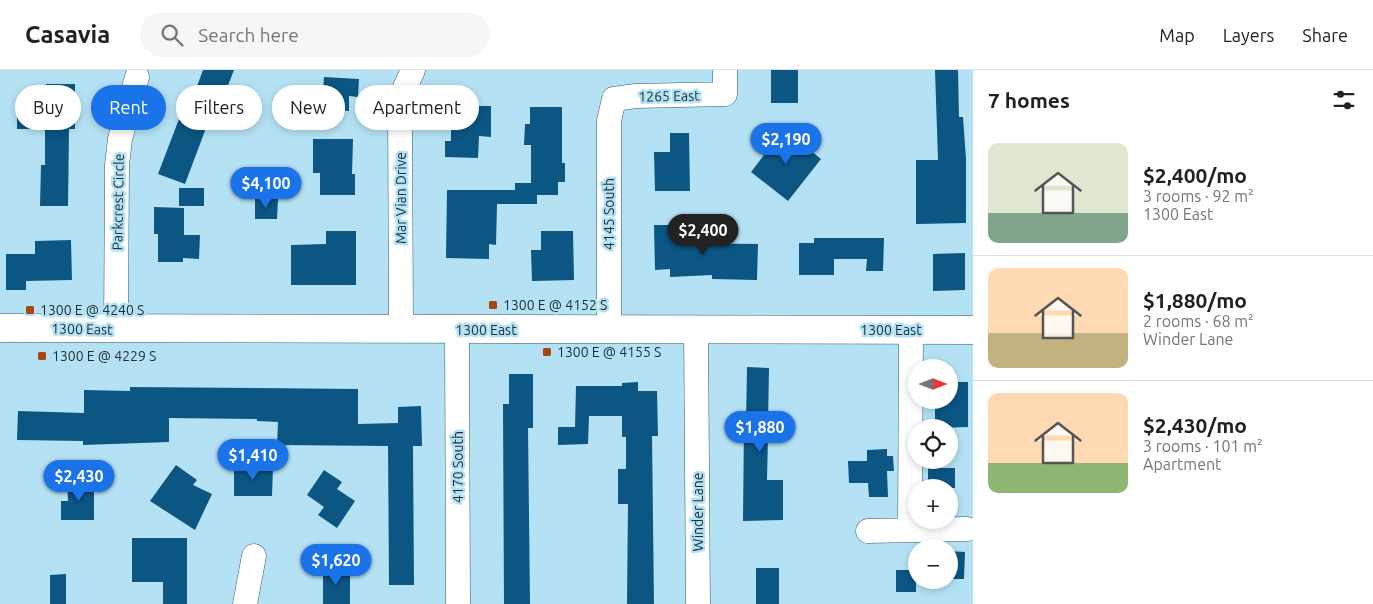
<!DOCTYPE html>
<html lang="en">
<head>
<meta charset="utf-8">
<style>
  :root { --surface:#fff; --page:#f6f6f6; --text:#202124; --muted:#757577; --line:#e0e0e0; --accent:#1a73e8 }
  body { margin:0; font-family:Ubuntu,sans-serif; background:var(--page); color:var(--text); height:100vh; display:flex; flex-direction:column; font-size:19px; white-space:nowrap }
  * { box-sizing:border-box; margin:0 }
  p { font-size:16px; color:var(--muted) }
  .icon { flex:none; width:28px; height:28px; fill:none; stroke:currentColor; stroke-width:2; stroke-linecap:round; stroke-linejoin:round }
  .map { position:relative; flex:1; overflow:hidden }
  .side { display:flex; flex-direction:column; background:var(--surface); width:400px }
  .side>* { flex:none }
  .guide { position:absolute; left:15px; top:15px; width:475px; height:45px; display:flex; gap:10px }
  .needle { width:32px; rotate:90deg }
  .buttons { position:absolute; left:908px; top:289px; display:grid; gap:10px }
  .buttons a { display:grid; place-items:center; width:50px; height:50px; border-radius:50%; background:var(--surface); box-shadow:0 2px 8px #0003; font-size:25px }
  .price { position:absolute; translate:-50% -42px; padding:0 11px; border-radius:18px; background:var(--accent); color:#fff; font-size:16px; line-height:32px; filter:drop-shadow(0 1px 2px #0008) }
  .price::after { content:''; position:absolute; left:50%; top:30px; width:15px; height:11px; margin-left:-8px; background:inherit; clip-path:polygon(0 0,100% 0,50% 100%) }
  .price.on { background:#222; color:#fff }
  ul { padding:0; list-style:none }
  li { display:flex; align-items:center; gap:15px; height:125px; padding:0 15px }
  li+li { border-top:1px solid var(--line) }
  li span { display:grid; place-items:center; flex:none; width:140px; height:100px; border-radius:10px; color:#555 }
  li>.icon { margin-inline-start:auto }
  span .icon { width:60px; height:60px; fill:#fffc; stroke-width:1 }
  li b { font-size:21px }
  h2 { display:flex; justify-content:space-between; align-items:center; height:60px; padding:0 15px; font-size:21px }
  .chip { padding:0 18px; border-radius:22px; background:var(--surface); box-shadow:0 2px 8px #0003; font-size:18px; line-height:45px }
  .chip.on { background:var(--accent); color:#fff }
  header { display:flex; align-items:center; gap:30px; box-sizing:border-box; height:70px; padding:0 25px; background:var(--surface); border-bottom:1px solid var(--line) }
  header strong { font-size:24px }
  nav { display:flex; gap:28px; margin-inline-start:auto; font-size:18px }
  .search { width:350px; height:45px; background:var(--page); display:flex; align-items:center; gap:12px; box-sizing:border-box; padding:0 18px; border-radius:28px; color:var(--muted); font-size:19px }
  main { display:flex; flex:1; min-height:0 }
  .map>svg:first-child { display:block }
  .building { fill:#0b5683 }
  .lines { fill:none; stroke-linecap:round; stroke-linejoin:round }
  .minor-casing { stroke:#2f5a69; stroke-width:25 }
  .major-casing { stroke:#2f5a69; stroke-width:29 }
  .minor { stroke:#fff; stroke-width:24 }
  .major { stroke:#fff; stroke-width:28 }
  .poi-dot { fill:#a84510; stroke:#b4e2f4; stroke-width:2 }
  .labels { text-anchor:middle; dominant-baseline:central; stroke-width:5; stroke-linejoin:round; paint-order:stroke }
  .street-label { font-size:14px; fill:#1c2f35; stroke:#b4e2f4 }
  .poi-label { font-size:14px; fill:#1c2f35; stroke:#b4e2f4; text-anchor:start }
</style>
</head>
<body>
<header>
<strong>Casavia</strong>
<div class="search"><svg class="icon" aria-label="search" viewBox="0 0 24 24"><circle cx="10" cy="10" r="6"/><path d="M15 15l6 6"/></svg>Search here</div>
<nav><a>Map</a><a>Layers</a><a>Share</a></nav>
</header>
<main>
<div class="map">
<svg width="973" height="534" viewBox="0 0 973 534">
  <rect width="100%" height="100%" fill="#b4e2f4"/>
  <path class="building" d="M203,0h31l-17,44 -5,-2 -27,72 -27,-10 21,-55 5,2z
    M771,0h27v33h-27z
    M935,0h23l1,47h4l3,42v64l-50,1v-64h22z
    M324,7l35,2 -1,18 -9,-1v15l-27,-2z
    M46,14h29v45h-6l-1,77h-28l1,-41h4v-36h-28v-22h29z
    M471,36h20v31l-12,-1 -1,22 -33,-1v-16h6v-16h20z
    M530,37h32v56h3v19h-7v13h-21v9h-40l-1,41 -7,-1v15l-43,-1 1,-68h68v-7h16v-38h-7l1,-21h5z
    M784,59l37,30 -33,42 -37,-29z
    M670,63h19l1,58h-35l-1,-39h16z
    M313,69h40l-1,35h3v21h-35v-22h-7z
    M179,118h25v18h-25z
    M255,129h23l-1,20h-22z
    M154,137l30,1v27h16l-1,24 -16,-1v4h-25v-28h-4z
    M654,155h31l1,18 72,1 -1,36 -45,-1v-4l-42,2v-8l-15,1z
    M326,161h30v54h-65v-40l35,-1z
    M541,161h32l1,49 -42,1 -1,-31h10z
    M814,168h70l-1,33h-17l1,-12h-33v16h-35v-32h15z
    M71,170l1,40 -46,1v9h-20v-36h29v-13z
    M965,183v37l-32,1v-37z
    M747,297l22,1 -1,55h12v14h-12l-1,43h16v40l-40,1 1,-98h2z
    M509,304h24v54h-5l2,176h-26l-1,-200h6z
    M638,312v9h19l1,45h-6l2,168h-27l1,-100h-10v-35h8v-32h-4v-21h-33l-1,28 -30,1v-18h17l1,-41h46v-3z
    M949,312h19v45l-33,1v-28h14z
    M130,317l228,2v35l40,-1v-16l23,-1 1,40h-9l1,139h-25l-1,-139 -111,-1 1,-23 -21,-1v-2l-88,-1v24l-86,3v-4l-66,-1 1,-29 66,2v-23l46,1z
    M887,379v7h6l1,15h-7l1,26h-19l-1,-14h-19l-1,-22h19v-11z
    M176,395l21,15 -4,5 19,9 -17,36 -45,-29z
    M234,397h39l-1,29h-38z
    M928,398h27v20h-27z
    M324,400l18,12 -5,7 18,12 -18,27 -19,-13 6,-8 -17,-12z
    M67,412h27v38h-33v-19h7z
    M132,468h55v66h-24v-22h-31z
    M949,481l16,1 -1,27h-15z
    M323,497h27v37h-27z
    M756,498h23v36h-23z
    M896,500h20v22h-20z
    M66,504v30h-16v-29z"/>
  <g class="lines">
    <defs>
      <path id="minor" d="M116,259l1,-164 3,-26 17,-62
        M401,259l-1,-221 3,-16 10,-22
        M457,260l1,274
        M609,260v-209l5,-22 22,-3 89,-2v-24
        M696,260l2,274
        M910,460l1,-200
        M868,461l99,-2
        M245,534l9,-48"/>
      <path id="major" d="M0,258l973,2"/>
    </defs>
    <use href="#minor" class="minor-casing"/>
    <use href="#major" class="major-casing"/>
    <use href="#minor" class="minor"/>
    <use href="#major" class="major"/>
  </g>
  <g class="poi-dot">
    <rect x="488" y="230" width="10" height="10" rx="2.5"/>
    <rect x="25" y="235" width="10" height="10" rx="2.5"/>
    <rect x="542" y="277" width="10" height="10" rx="2.5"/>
    <rect x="37" y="281" width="10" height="10" rx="2.5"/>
  </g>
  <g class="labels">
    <g class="street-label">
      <text transform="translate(669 26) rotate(-1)">1265 East</text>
      <text transform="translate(401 128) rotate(-90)">Mar Vian Drive</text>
      <text transform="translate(118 132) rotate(-89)">Parkcrest Circle</text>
      <text transform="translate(609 144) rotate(-90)">4145 South</text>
      <text transform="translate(82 259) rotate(1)">1300 East</text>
      <text x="486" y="260">1300 East</text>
      <text x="891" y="260">1300 East</text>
      <text transform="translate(458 397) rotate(-90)">4170 South</text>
      <text transform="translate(698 442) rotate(-90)">Winder Lane</text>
    </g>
    <g class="poi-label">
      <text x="503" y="235">1300 E @ 4152 S</text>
      <text x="40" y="240">1300 E @ 4240 S</text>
      <text x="557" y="282">1300 E @ 4155 S</text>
      <text x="52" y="286">1300 E @ 4229 S</text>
    </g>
  </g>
</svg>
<div class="buttons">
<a><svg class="needle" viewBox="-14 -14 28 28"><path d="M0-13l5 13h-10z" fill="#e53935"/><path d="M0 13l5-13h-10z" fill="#757577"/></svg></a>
<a><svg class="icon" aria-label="locate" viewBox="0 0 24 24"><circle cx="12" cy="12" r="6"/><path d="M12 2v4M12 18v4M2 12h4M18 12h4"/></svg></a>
<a>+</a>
<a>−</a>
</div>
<b class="price" style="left:786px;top:95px">$2,190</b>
<b class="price" style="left:266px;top:139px">$4,100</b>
<b class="price on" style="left:703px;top:186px">$2,400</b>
<b class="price" style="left:760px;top:383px">$1,880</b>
<b class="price" style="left:253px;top:411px">$1,410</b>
<b class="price" style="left:79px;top:432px">$2,430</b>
<b class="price" style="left:336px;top:516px">$1,620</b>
<div class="guide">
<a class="chip">Buy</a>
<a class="chip on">Rent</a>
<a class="chip">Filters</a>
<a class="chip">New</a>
<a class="chip">Apartment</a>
</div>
</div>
<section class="side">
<h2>7 homes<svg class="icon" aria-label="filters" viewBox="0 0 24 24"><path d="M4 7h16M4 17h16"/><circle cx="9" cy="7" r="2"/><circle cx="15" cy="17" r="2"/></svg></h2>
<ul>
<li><span style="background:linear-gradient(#dfe7d0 70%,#7fa58c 0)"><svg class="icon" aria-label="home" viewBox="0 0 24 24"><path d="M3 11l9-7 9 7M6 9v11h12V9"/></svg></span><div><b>$2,400/mo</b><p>3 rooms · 92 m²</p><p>1300 East</p></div></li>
<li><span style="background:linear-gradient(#ffd9b3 65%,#c2b280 0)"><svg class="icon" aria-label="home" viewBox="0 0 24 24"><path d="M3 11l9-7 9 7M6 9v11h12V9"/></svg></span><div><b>$1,880/mo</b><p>2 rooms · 68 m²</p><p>Winder Lane</p></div></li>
<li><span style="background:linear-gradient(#ffd9b3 70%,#8fb573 0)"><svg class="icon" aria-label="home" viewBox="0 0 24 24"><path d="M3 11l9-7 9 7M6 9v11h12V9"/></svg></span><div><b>$2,430/mo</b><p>3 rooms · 101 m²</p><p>Apartment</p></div></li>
</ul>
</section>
</main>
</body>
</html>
